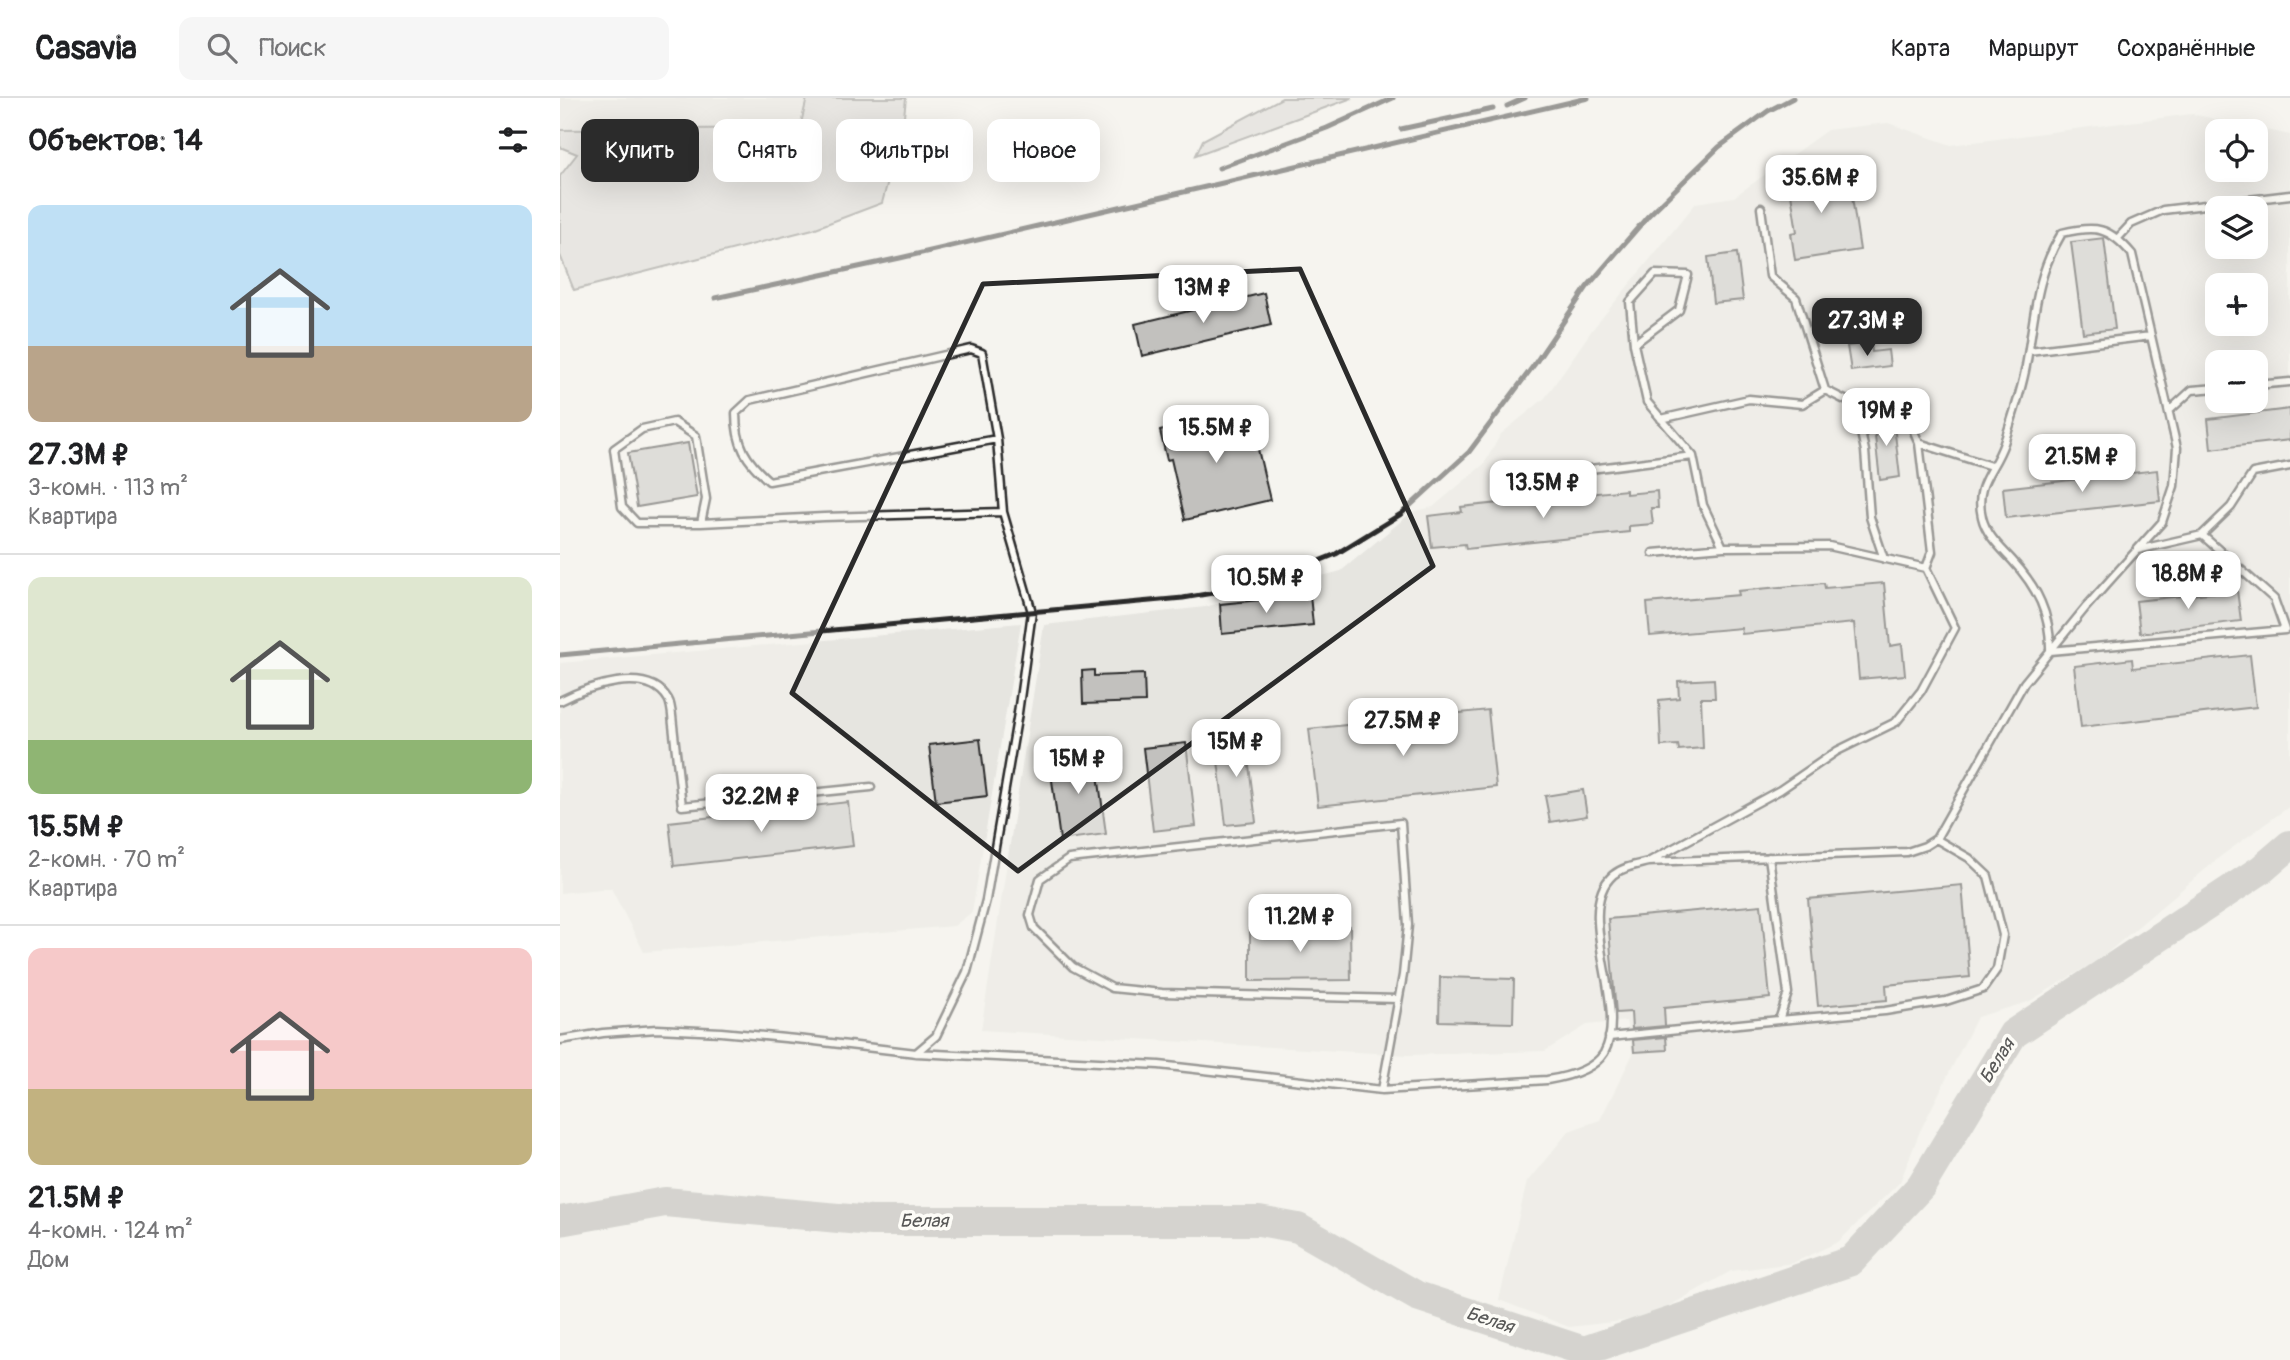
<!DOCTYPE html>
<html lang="ru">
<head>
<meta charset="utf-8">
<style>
  :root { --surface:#fff; --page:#f6f6f6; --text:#202124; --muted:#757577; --line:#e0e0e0; --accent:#2b2b2b }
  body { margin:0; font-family:Pangolin,sans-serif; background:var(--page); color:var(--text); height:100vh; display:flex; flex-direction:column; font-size:26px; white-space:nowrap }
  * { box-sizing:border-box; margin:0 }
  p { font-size:23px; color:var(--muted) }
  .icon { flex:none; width:38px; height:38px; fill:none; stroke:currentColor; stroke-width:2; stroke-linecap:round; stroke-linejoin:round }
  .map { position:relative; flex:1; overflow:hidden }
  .sheet { display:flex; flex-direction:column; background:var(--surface); width:560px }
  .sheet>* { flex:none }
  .top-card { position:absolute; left:21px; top:21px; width:665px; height:63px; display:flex; gap:14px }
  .tools { position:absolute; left:1645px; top:21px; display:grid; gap:14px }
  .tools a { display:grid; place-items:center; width:63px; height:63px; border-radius:14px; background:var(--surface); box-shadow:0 7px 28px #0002; font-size:35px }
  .price { position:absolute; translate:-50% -60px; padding:0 16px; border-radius:14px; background:#fff; color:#222; font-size:23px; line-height:46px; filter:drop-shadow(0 2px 4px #0008) }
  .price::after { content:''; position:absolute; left:50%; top:42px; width:21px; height:16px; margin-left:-10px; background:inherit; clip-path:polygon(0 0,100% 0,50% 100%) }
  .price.active { background:var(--accent); color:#fff }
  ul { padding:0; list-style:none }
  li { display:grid; align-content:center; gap:14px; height:371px; padding:0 28px }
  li+li { border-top:2px solid var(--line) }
  li span { display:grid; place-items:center; height:217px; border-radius:14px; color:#555 }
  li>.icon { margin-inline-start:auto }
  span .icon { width:126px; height:126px; fill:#fffc; stroke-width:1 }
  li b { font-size:30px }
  h2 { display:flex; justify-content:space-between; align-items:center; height:84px; padding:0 28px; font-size:30px }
  .chip { padding:0 24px; border-radius:14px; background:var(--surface); box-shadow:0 7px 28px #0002; font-size:24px; line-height:63px }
  .chip.active { background:var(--accent); color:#fff }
  header { display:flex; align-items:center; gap:42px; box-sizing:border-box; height:98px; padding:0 35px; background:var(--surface); border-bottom:2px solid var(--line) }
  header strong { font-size:33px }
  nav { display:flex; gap:38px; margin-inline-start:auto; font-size:24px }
  .search { width:490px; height:63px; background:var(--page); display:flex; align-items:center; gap:18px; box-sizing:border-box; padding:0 24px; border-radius:14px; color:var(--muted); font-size:26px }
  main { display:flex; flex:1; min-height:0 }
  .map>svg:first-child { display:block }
  .built { fill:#e6e5e0; fill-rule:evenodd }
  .green { fill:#d7d6d2; stroke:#81807e; stroke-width:2 }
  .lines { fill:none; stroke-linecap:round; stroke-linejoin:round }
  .river { stroke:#adaca9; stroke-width:30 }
  .building { fill:#c2c1be; stroke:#2b2b2b; stroke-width:2 }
  .service-casing { stroke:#2b2b2b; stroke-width:11 }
  .service { stroke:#fdfcf7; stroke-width:6 }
  .rail { stroke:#2b2b2b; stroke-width:5 }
  .marked { fill:none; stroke:#2b2b2b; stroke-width:5; stroke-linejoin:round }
  .labels { text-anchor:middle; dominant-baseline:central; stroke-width:7; stroke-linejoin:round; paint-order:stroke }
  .water-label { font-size:19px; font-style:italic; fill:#585857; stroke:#fdfcf7 }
</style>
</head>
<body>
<header>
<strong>Casavia</strong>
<div class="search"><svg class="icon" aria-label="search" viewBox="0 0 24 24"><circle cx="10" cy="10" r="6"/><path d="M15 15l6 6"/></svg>Поиск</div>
<nav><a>Карта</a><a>Маршрут</a><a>Сохранённые</a></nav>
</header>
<main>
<section class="sheet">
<h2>Объектов: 14<svg class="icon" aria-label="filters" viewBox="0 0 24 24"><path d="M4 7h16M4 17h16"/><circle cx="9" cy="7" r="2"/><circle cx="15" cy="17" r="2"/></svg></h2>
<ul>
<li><span style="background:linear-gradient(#bfe0f5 65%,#b9a48a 0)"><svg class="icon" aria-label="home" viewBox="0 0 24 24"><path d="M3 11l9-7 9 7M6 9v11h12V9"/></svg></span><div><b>27.3M ₽</b><p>3-комн. · 113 m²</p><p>Квартира</p></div></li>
<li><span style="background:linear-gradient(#dfe7d0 75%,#8fb573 0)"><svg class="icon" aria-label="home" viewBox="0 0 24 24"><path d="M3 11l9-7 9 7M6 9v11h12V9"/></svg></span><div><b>15.5M ₽</b><p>2-комн. · 70 m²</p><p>Квартира</p></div></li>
<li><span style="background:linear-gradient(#f6c9c9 65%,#c2b280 0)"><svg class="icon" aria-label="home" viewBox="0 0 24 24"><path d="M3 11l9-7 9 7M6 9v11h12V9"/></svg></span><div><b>21.5M ₽</b><p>4-комн. · 124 m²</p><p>Дом</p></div></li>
</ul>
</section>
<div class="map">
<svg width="1730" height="1262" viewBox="0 0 1730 1262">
  <rect width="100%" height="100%" fill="#f5f4ef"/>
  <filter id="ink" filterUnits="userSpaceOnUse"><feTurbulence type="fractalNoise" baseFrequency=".0143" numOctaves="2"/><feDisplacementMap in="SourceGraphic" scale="14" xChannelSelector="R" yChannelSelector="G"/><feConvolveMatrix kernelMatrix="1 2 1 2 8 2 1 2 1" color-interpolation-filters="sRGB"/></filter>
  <g filter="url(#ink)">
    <path class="built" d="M0,0h247l-7,30 -240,2z
      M1632,16l98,21v671l-69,50 -121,103 -72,43 -51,15 -57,114 -20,51 -62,60 -45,21 -62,8 -83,47 -79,9 -70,-27 28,-118 42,-51 31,-11 33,-66 -7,-33 -39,4 -42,26 -137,4 -427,-25 63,-405 161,-18 136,-36 71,-59 21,-5 51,-43 17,-30 44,-36 47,-68 104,-127 38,-6 93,-67 61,-7 63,22zM1657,33h39v39h-39zM1657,110h39v39h-39zM1657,187h39v39h-39zM1657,264h39v39h-39z
      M461,525l-49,289 -18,14 -310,26 -33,-64 -51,5v-230z"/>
    <path class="green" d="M247,0h99l-3,27 -21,78 -69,26 -239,61 -14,-35v-79l17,-22 -17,-7v-17l240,-2z
      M722,0h70l-156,57 7,-15z"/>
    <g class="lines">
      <path class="river" d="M0,1123l105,-19 206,19h388l39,7 119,68 167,55 267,-90 70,-75 92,-152 249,-165 28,-24"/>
    </g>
    <path class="building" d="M1250,71l1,13 38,-5 11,73 -65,10 -4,-27 6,-1 -7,-45 -9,1 -1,-15z
      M1544,140l11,91 -32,4 -12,-91z
      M1177,155l6,47 -30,3 -5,-46z
      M704,195l7,32 -129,31 -7,-32z
      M1311,245l1,9 16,-2 2,16 -39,5 -4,-25z
      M1730,311v31l-79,9 -3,-30z
      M685,312l9,35h3l13,55 -85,20 -14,-61 -4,1 -7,-29z
      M1333,318l7,61 -20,3 -7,-61z
      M128,345l9,54 -60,10 -9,-54z
      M1597,372l3,31 -154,17 -3,-30z
      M1066,392v4l31,-3 1,17h-7l2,16 -24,2v6l-163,17 -1,-5 -33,3 -4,-31 34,-4 -1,-5z
      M1264,485l1,5 59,-5 6,63 12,-2 3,31 -46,4 -5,-56 -112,11 -1,-6 -91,8 -3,-33 92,-8 -1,-4z
      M1677,492l4,31 -101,12 -4,-32z
      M750,497l3,30 -91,9 -2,-30z
      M1690,557l6,52 -175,20 -7,-61 58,-7 1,9z
      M534,572v6l50,-2 1,28 -62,2 -1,-33z
      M1154,581l1,19h-14l2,50 -24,2 -1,-5 -17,1 -2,-46 20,-2 -1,-17z
      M928,612l8,77 -178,19 -9,-77z
      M685,635l11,89 -30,3 -11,-88z
      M420,641l7,57 -51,6 -7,-57z
      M626,645l10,83 -43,5 -10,-83z
      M535,654l11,82 -46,6 -11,-82z
      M1023,692l4,26 -37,6 -5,-26z
      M288,704l5,44 -179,20 -5,-44z
      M1402,787l8,92 -84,8 1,15 -69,6 -10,-107z
      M1201,807l9,93 -106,10 1,18 -33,3 -1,-17 -15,1 -8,-94z
      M790,828l1,54 -101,1v-54z
      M880,879l74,2 -1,44 -74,-2z
      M1106,939l1,13 -33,2 -1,-12z"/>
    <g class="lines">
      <defs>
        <path id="service" d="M1201,110l9,68 26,22 29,92 30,15 10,46 5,66 14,42
          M1558,140l13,-14 32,-14 127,-15
          M1074,246l45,-34 9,-35 -33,-1 -25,28 4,42 13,58 46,54 10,49 20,42
          M1469,253l122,-15
          M1696,287l34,-3
          M1295,307l46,-3 18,41 13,109 -6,16
          M1609,313l23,-21 25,-2
          M1101,321l88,-20 53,5 23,-14
          M1359,345l72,23
          M967,379l166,-21
          M141,425l5,-24 -10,-63 -22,-14 -32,7 -28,20 8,58 15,16h64l123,-6 179,-5
          M1577,452l65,-15 29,-28 22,-34 37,-7
          M1490,553l235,-21 -11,-31 -72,-64
          M0,603c27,-14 88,-36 108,-2 4,6 4,19 5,26 3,27 6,54 9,81l189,-19
          M1090,763l130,-71 57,-39 59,-29 25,-31 34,-63 -29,-60 -97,-22 -106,1 -70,6
          M1219,922l106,-9 61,-10 37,-12 14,-20 6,-34 -15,-59 -19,-18 -33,-19
          M1049,939l170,-17 9,-27 -19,-136
          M0,942l43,-7 54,-4 64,3 85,8 110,13 243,12 223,25 165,-10c19,-3 46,-9 57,-27 26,-46 -32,-142 9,-178 10,-8 23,-10 35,-13l259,-10 18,-6 11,-7 88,-156 62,-76 76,-85 12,-36 3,-38 -45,-194c-23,-27 -36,-29 -70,-21 -27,44 -27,84 -36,133 -5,27 -14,52 -22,77 -10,29 -30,40 -22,74 4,18 19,31 30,43 25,27 39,55 38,91
          M356,955l20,-17 31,-64 19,-72 32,-187 14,-101 -29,-100 -6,-73 -15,-86 -11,-4 -221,51 -14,13c0,32 10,48 33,68l228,-42
          M822,992l21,-115 5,-50 -7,-102 -332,36 -29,20 -10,36 4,13 39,39 39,21 50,5 236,6"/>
      </defs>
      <use href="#service" class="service-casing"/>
      <use href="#service" class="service"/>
      <path class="rail" d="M947,8l18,-8
        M841,31l92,-20
        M659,70l108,-40 66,-30
        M155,200l185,-40 688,-160
        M0,557l623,-57 77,-13 76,-31 65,-40 68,-62 65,-87 53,-78 61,-71 71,-69 49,-36 25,-13"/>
    </g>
  </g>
  <path d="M0 0H1730V1262H0ZM740,171l133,297 -415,305 -226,-178 191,-409z" fill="#f5f4ef" fill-opacity=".55" fill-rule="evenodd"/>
  <path class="marked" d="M740,171l133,297 -415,305 -226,-178 191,-409z"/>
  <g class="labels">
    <g class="water-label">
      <text transform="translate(1437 963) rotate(-58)">Белая</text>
      <text x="364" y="1123">Белая</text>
      <text transform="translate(930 1222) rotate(18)">Белая</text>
    </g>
  </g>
</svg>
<div class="tools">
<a><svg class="icon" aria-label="locate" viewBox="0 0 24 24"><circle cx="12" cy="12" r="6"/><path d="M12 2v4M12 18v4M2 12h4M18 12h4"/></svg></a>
<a><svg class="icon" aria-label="layers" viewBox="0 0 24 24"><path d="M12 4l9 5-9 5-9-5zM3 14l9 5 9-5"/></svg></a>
<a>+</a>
<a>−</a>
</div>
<b class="price" style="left:1261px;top:117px">35.6M ₽</b>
<b class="price" style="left:643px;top:227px">13M ₽</b>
<b class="price active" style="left:1307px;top:260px">27.3M ₽</b>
<b class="price" style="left:1326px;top:350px">19M ₽</b>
<b class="price" style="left:656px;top:367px">15.5M ₽</b>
<b class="price" style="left:1522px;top:396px">21.5M ₽</b>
<b class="price" style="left:983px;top:422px">13.5M ₽</b>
<b class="price" style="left:1628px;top:513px">18.8M ₽</b>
<b class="price" style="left:706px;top:517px">10.5M ₽</b>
<b class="price" style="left:843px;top:660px">27.5M ₽</b>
<b class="price" style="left:676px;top:681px">15M ₽</b>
<b class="price" style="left:518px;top:698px">15M ₽</b>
<b class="price" style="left:201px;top:736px">32.2M ₽</b>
<b class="price" style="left:740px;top:856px">11.2M ₽</b>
<div class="top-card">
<a class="chip active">Купить</a>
<a class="chip">Снять</a>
<a class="chip">Фильтры</a>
<a class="chip">Новое</a>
</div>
</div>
</main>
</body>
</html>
